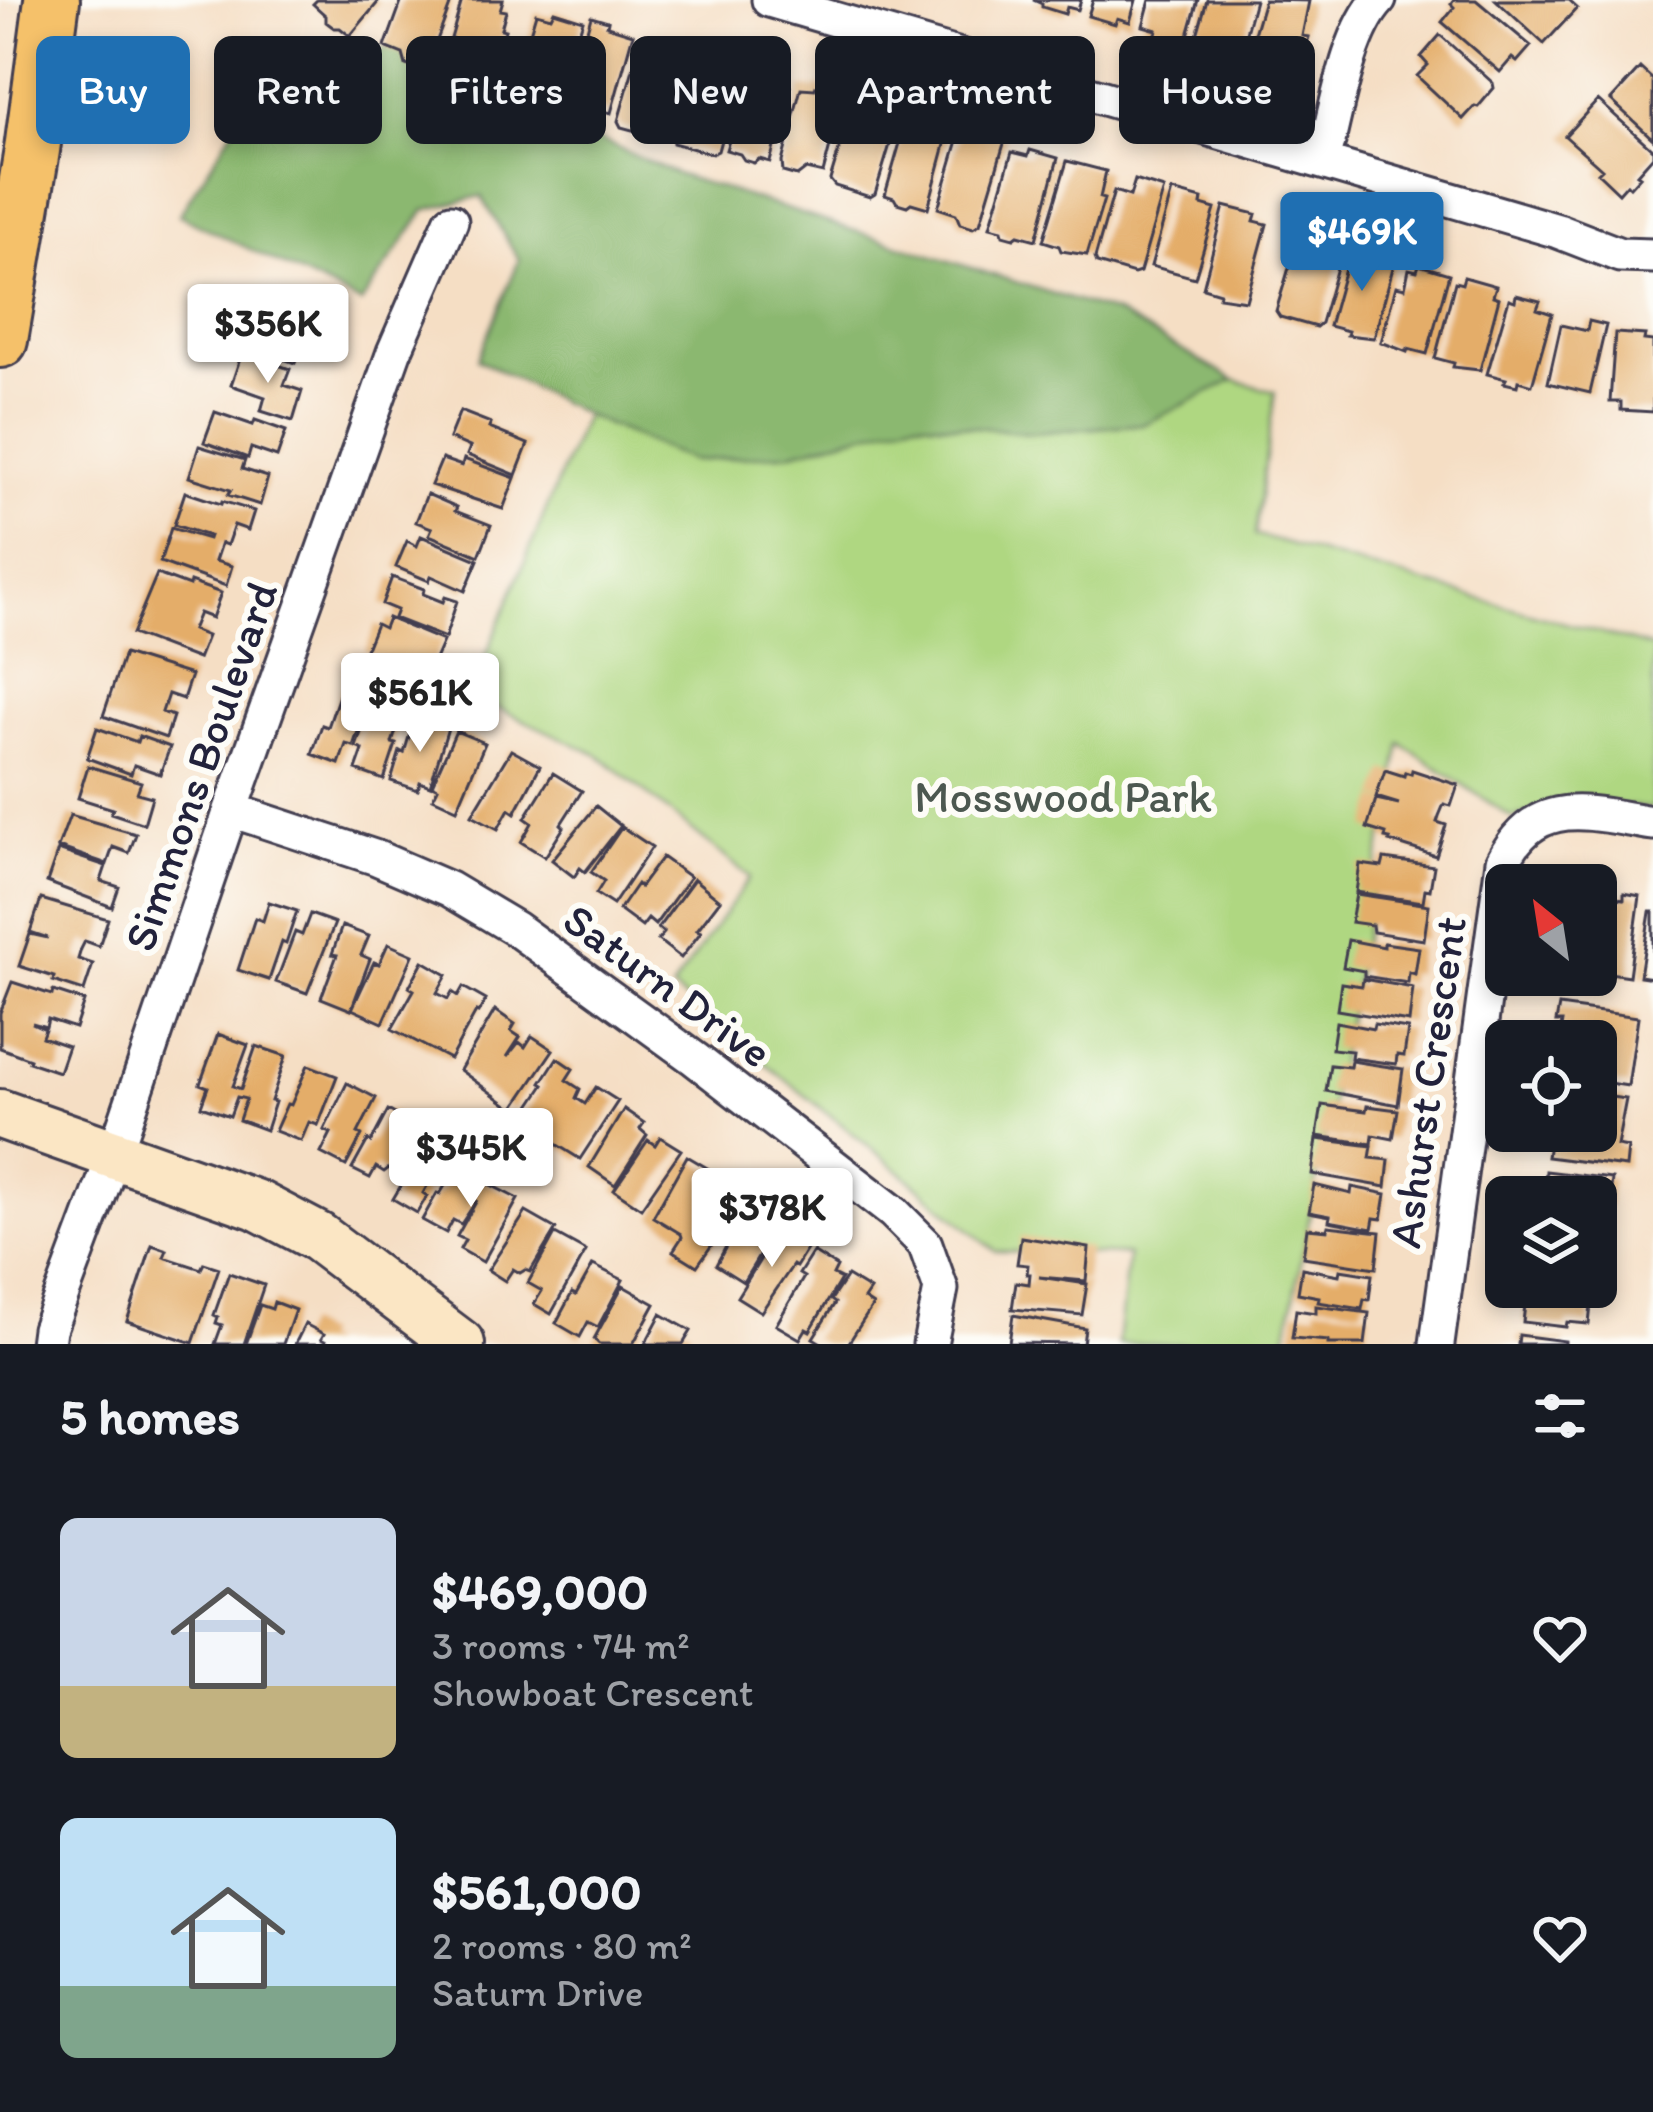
<!DOCTYPE html>
<html lang="en">
<head>
<meta charset="utf-8">
<style>
  :root { --surface:#171b24; --page:#242831; --text:#f1f3f6; --muted:#9ea1a6; --accent:#1f6fb2 }
  body { margin:0; font-family:Itim,sans-serif; background:var(--page); color:var(--text); height:100vh; display:flex; flex-direction:column; font-size:45px; white-space:nowrap }
  * { box-sizing:border-box; margin:0 }
  p { font-size:39px; color:var(--muted) }
  .icon { flex:none; width:66px; height:66px; fill:none; stroke:currentColor; stroke-width:2; stroke-linecap:round; stroke-linejoin:round }
  .map { position:relative; height:1344px; overflow:hidden }
  .side { display:flex; flex-direction:column; background:var(--surface); flex:1 }
  .side>* { flex:none }
  .banner { position:absolute; left:36px; top:36px; width:1581px; height:108px; display:flex; gap:24px }
  .needle { width:78px; rotate:330deg }
  .buttons { position:absolute; left:1485px; top:864px; display:grid; gap:24px }
  .buttons a { display:grid; place-items:center; width:132px; height:132px; border-radius:18px; background:var(--surface); box-shadow:0 6px 18px #0003; font-size:60px }
  .price { position:absolute; translate:-50% -102px; padding:0 27px; border-radius:12px; background:#fff; color:#222; font-size:39px; line-height:78px; filter:drop-shadow(0 3px 6px #0008) }
  .price::after { content:''; position:absolute; left:50%; top:72px; width:36px; height:27px; margin-left:-18px; background:inherit; clip-path:polygon(0 0,100% 0,50% 100%) }
  .price.current { background:var(--accent); color:#fff }
  ul { padding:0; list-style:none }
  li { display:flex; align-items:center; gap:36px; height:300px; padding:0 60px }
  li span { display:grid; place-items:center; flex:none; width:336px; height:240px; border-radius:18px; color:#555 }
  li>.icon { margin-inline-start:auto }
  span .icon { width:144px; height:144px; fill:#fffc; stroke-width:1 }
  li b { font-size:51px }
  h2 { display:flex; justify-content:space-between; align-items:center; height:144px; padding:0 60px; font-size:51px }
  .pill { padding:0 42px; border-radius:18px; background:var(--surface); box-shadow:0 6px 18px #0003; font-size:42px; line-height:108px }
  .pill.current { background:var(--accent); color:#fff }
  .map>svg:first-child { display:block }
  .green { fill:#afd781; stroke:#687c5e; stroke-width:3 }
  .forest { fill:#8bb86f; stroke:#566d55; stroke-width:3 }
  .building { fill:#e4ad69 }
  .lines { fill:none; stroke-linecap:round; stroke-linejoin:round }
  .street-casing { stroke:#423e50; stroke-width:39 }
  .secondary-casing { stroke:#423e50; stroke-width:54 }
  .primary-casing { stroke:#423e50; stroke-width:60 }
  .street { stroke:#fff; stroke-width:33 }
  .secondary { stroke:#fbe6c4; stroke-width:48 }
  .primary { stroke:#f5c16b; stroke-width:54 }
  .labels { text-anchor:middle; dominant-baseline:central; stroke-width:12; stroke-linejoin:round; paint-order:stroke }
  .street-label { font-size:45px; fill:#22223b; stroke:#fdfcf7 }
  .park-label { font-size:45px; fill:#4c5850; stroke:#fdfcf7 }
</style>
</head>
<body>
<div class="map">
<svg width="1653" height="1344" viewBox="0 0 1653 1344">
  <rect width="100%" height="100%" fill="#fdfcf7"/>
  <filter id="ink" filterUnits="userSpaceOnUse"><feTurbulence type="fractalNoise" baseFrequency=".00833" numOctaves="2"/><feDisplacementMap in="SourceGraphic" scale="24" xChannelSelector="R" yChannelSelector="G"/><feConvolveMatrix kernelMatrix="1 2 1 2 8 2 1 2 1" color-interpolation-filters="sRGB"/></filter>
  <filter id="wash" filterUnits="userSpaceOnUse"><feTurbulence type="fractalNoise" baseFrequency=".004" numOctaves="4" result="noise"/><feDisplacementMap in="SourceGraphic" scale="48" xChannelSelector="R" yChannelSelector="G"/><feGaussianBlur stdDeviation="2.7" result="paint"/><feColorMatrix in="noise" values="0 0 0 0 0 0 0 0 0 0 0 0 0 0 0 0 0 1.4 0 .05"/><feComposite in="paint" operator="in"/></filter>
  <g filter="url(#wash)">
    <rect width="100%" height="100%" fill="#f5dec4"/>
    <path class="green" d="M1234,380l41,12 -20,143 398,113v161l-71,-9 -70,18 -111,-75 -116,601h-167l10,-89 -133,-4 -105,-88 -218,-174 78,-112 -150,-121 -130,-61 115,-280 108,46 96,-8 125,-33 116,13 114,-9z"/>
    <path class="forest" d="M389,47l290,128 438,139 117,66 -90,44 -114,9 -116,-13 -125,33 -96,8 -108,-46 -107,-56 41,-99 -38,-64 -56,14 -64,93 -182,-88 88,-140z"/>
    <g id="blocks">
      <path class="building" d="M317,0h63l-30,36 -10,-8h-6l-8,-6v-6l-13,-12z
        M402,0h50l-25,67 -7,3 -14,-5 -3,-11 -18,-7z
        M462,0h41l-3,10 6,1 -5,18 4,1 -16,54 -14,-4 -1,5 -15,-4 1,-6 -18,-5z
        M1033,0h48l-3,10 -11,-3 -2,7 -23,-7v-3z
        M1093,0h43l-6,22 -13,-4 -2,6 -27,-8z
        M1150,0h48l-13,46 -30,-9 2,-7 -14,-4z
        M1207,0h48l-15,54 -8,-2 -2,7 -21,-6 2,-7 -16,-4z
        M1264,0l45,1 -7,35 7,1 -4,13 -6,-1 -6,20 -17,-4 -2,7 -29,-8z
        M1454,0h22l55,46 -14,16 -5,-4 -12,14 -58,-50 12,-15 -3,-3z
        M1496,0h72l9,8 -33,36z
        M554,11l29,9 -25,80 -17,-5 -5,3 -8,-2 1,-5 -15,-4 22,-74 15,4z
        M591,16l17,5 -1,5 26,8 -22,79 -19,-5 -1,5 -7,1 -13,-3 -4,-9z
        M1440,35l53,48 1,5 -16,19 -3,-1 -12,13 -46,-43 11,-11 -7,-8z
        M642,38l30,8 -2,8 15,4 -22,77 -5,2 -37,-10 -3,-6z
        M696,54l45,13 -23,84 -6,3 -39,-11 -1,-7z
        M1640,68l13,12v59l-42,-39z
        M750,69l27,8 -1,6 14,4 -20,75 -11,-3 -5,4 -10,-3 -4,-6 -14,-4z
        M816,86l28,7 -21,80 -17,-4 -9,7 -14,-4 -1,-10 19,-74 14,1z
        M855,97l31,9 -3,8 15,4 -23,76 -5,3 -35,-11 -5,-6z
        M1598,100l55,50v6l-16,18 3,2 -10,11 -3,-3 -8,9 -21,-20 4,-4 -37,-33z
        M922,118l28,8 -22,82 -17,-5 -4,3 -10,-3 -3,-5 -9,-3 21,-73 14,4z
        M961,130l12,3 14,-2 19,6 -26,87 -7,4 -13,-4 -4,-10 -18,-6z
        M1030,150l28,8 -22,82 -18,-5 -4,3 -11,-3 -1,-5 -12,-3 22,-75 16,4z
        M1067,161l39,10 -6,27 4,1 -17,56 -26,-4 -2,-5 -16,-5z
        M1135,180l29,9 -24,83 -6,2 -37,-11 -2,-5 19,-67 16,5z
        M1172,191l30,8 -1,6 14,4 -20,69 -44,-12z
        M1224,206l32,8 -2,7 13,3 -21,77 -27,-4 1,-4 -17,-5z
        M1320,233l25,7 -24,83 -5,4 -36,-10 -4,-6 19,-63h3l4,-12 16,5z
        M1358,246l23,7 -1,7 14,4 -20,74 -27,-3 1,-4 -19,-5 21,-75 7,2z
        M1419,265l30,9 -22,80 -19,-5 -1,3 -26,-10 15,-56 9,2 4,-19 8,2z
        M1464,277l32,9 -3,10 6,2 -19,72 -27,-3 1,-4 -19,-5 20,-76 7,2z
        M1516,295l24,6 -3,8 15,5 -20,71 -14,-4 -1,5 -13,-3 2,-4 -19,-5 22,-75 6,2z
        M299,312l31,11 -10,30 -19,-6 -6,16 -46,-16 11,-32 34,12z
        M1589,321l17,4 -16,68 -42,-10 13,-58 26,6z
        M1615,333l30,2 -1,5 9,1v71l-32,-2v-8h-11z
        M242,353l48,16 -6,16 18,6 -9,30 -32,-10 4,-14 -34,-12z
        M460,411l31,12 -2,5 39,16 -12,31 -49,-20 3,-8 -21,-9z
        M215,412l38,13 2,-5 31,11 -9,26 -26,-9 -3,10 -44,-16z
        M199,446l46,14 -3,9 26,8 -8,28 -32,-10 3,-5 -42,-13z
        M442,459l20,7 2,-7 51,19 -12,31 -72,-24z
        M185,492l36,12 1,-3 32,10 -6,19 -14,-5 -7,20 -6,-2 -6,18 17,5 -6,20 -66,-24 11,-34 37,11 1,-3 -35,-11z
        M427,494l30,13 -2,4 36,14 -12,31 -50,-21 3,-7 -16,-6z
        M421,536l57,24 -13,31 -34,-15 -2,5 -33,-14 11,-26 10,5z
        M157,574l32,12 1,-4 31,11 -9,25 -13,-5 -7,17 15,6 -9,23 -66,-25z
        M392,577l32,12 -1,5 20,8 2,-5 12,4 -12,37 -51,-20 3,-8 -15,-6z
        M388,618l55,23 -14,32 -33,-14 -1,4 -30,-12 11,-27 8,4z
        M124,654l67,21 -8,24 -15,-5 -6,18 11,4 -7,22 -63,-22z
        M342,687l28,10 -17,49 -7,-2 -7,20 -27,-10 10,-29 6,2z
        M373,697l31,10 -12,36 4,1 -12,36 -28,-10 7,-20 -7,-3z
        M415,717l33,11 -18,58 -10,-4 -2,8 -27,-9 9,-30 4,2z
        M97,728l40,14 2,-6 31,11 -10,27 -26,-9 -3,9 -44,-16z
        M456,731l29,12 -28,66 -24,-11 5,-10 -6,-3z
        M511,750l29,16 -25,47 -6,-4 -11,20 -26,-14z
        M88,766l53,16 -4,11 15,4 -8,27 -33,-11 2,-4 -35,-11z
        M1385,770l19,6 1,-4 6,2 1,-4 46,15 -7,21 -7,-2 -5,12 -2,6 9,3 -10,31 -47,-15 1,-2 -5,-1 1,-4 -19,-6 9,-29 23,5 -23,-7z
        M553,773l29,18 -21,33 3,3 -19,30 -24,-15 11,-19 -7,-5z
        M596,806l25,20 -36,46 -5,-4 -6,9 -22,-17z
        M70,815l66,19 -7,19 -16,-6 -6,17 -49,-17z
        M622,827l30,20 -39,58 -17,-11 8,-13 -13,-9z
        M58,850l48,16 -5,15 18,6 -7,20 -65,-25z
        M662,857l28,20 -35,48 -7,-6 -6,8 -23,-17 18,-26 3,3z
        M1384,859l50,7 -4,24 -5,-1 -2,13 -67,-10 4,-28 22,3z
        M694,879l26,21 -23,30 4,2 -20,26 -23,-18 6,-7 -6,-5z
        M1624,893l16,3 -11,80 -33,-5v-76l28,4z
        M1356,894l73,11 -5,35 -51,-8 -1,-7 -21,-3z
        M41,899l67,20 -9,27 -14,-5 -4,8 -3,10 15,5 -9,27 -31,-10 1,-4 -35,-11 11,-32 18,4 -18,-6z
        M269,902l28,9 -11,33 -4,-2 -13,38 -31,-10 17,-52 8,3z
        M1650,912h3v66l-13,-2z
        M310,914l25,9 -28,70 -31,-11 19,-50 7,3z
        M342,926l27,10 -8,19 9,4 -19,51 -30,-12 16,-43 -5,-1z
        M1348,940l36,7v-4l35,5 -4,26 -6,-2 -1,11 -44,-7v-5l-21,-4z
        M388,944l25,11 -30,68 -31,-14 22,-47 5,2z
        M423,961l24,14 -10,18 11,6 4,-7 6,4 5,-9 23,13 -8,13 -2,-1 -26,47 -58,-30 22,-39 -5,-3z
        M1363,979l50,9 -4,34 -72,-12 4,-27 21,3z
        M12,982l40,13 1,-4 31,10 -9,27 -27,-9 -2,8 -14,-4 13,6 -3,8 26,9 -9,26 -30,-10 1,-3 -30,-11v-35z
        M1559,1006l79,11 -10,69 -32,-5v-40h-37l3,-19h-6z
        M495,1010l20,14 -4,7 9,6 -13,20 12,-15 6,5 7,-11 21,14 -40,59 -53,-39z
        M1336,1022l37,7 1,-5 34,5 -4,27 -7,-1 -1,9 -45,-6 1,-7 -20,-2z
        M218,1034l30,11 -15,41 8,3 15,-43 30,10 -15,45 4,1 -9,28 -27,-10 7,-21 -9,-2 -7,19 -29,-10 7,-19 -8,-3z
        M557,1058l16,11 -7,11 14,9 -4,9 9,6 11,-17 22,14 -38,58 -29,-18 2,-3 -31,-20 22,-33 -3,-2z
        M1351,1061l52,8 -5,36 -72,-14 4,-26 20,2z
        M308,1065l29,11 -19,49 -9,-3 -8,19 -26,-10 12,-27 4,1z
        M347,1083l29,15 -18,35 4,2 -16,31 -25,-13 10,-20 -7,-3z
        M1596,1095l30,4 -9,47 11,2 -2,19 -79,-10 3,-22 23,3 1,-7 36,1 -14,-4z
        M1322,1105l44,6 1,-5 31,4 -5,29 -20,-4 -1,9 -55,-8z
        M624,1109l20,14 -4,6 7,6 -32,50 -26,-18z
        M388,1110l30,17 -19,38 19,-32 30,17 -25,43 4,3 -10,17 -24,-14 10,-17 -10,-5 3,-5 -7,-4 -5,4 -8,-5 -6,11 -18,-9 16,-29 3,2z
        M660,1137l21,13 -40,58 -27,-18 34,-50 7,5z
        M1317,1139l55,7 -2,12 19,2 -3,27 -74,-13z
        M687,1156l22,13 -5,8 7,5 -2,4 9,5 5,-7 22,14 -48,68 -24,-15 9,-14 -1,-3 -28,-17z
        M459,1162l28,16 -2,4 33,17 -35,63 -23,-13 5,-9 -8,-4 20,-36 -16,24 -8,-4 -7,13 -24,-13 15,-27 3,1z
        M1546,1171l66,8 -3,29 -13,-2v-9h-53z
        M1314,1185l37,9 1,-7 34,7 -4,25 -8,-1 -2,11 -43,-8 1,-5 -21,-4z
        M749,1204l23,14 -5,8 8,4 -32,52 -27,-17z
        M526,1212l30,17 -26,43 -5,-2 -5,3 -7,-4 -8,12 -17,-11z
        M1596,1221l10,1 -3,27 -7,-1z
        M1328,1226l52,6 -4,36 -73,-11 4,-29 20,2z
        M787,1232l22,14 -13,21 -3,-2 -32,47 -24,-15 38,-61 7,4z
        M555,1234l31,17 -35,63 -17,-10 8,-13 -14,-8z
        M1021,1237l68,11 -3,33 -47,-4 48,7 -5,31 -70,-6 4,-27 13,2 1,-10h-3l1,-9 -11,-1z
        M152,1245l15,5 -3,7 37,12 3,-6 15,5 -26,75 -66,-22z
        M813,1252l24,15 -4,8 8,4 -31,52 -4,-2 -6,10 -24,-14 28,-48 -5,-3z
        M593,1265l30,15 -25,47 -10,-5 -8,15 -24,-14 16,-30 4,2z
        M1302,1268l37,7 1,-5 32,5 -3,25 -5,-1 -2,10 -44,-7 1,-5 -21,-4z
        M229,1273l35,12 -20,59h-29l7,-19 -6,-2 2,-6 -4,-2z
        M847,1276l23,14 -6,9 9,6 -25,39h-25l-10,-6 22,-35 -4,-3z
        M623,1286l32,18 -22,40h-34l-5,-5z
        M1565,1287h29l-1,6 -28,-3z
        M1527,1288l65,8 -3,28 -22,-2 -1,5 -43,-5z
        M274,1302l21,8 -12,34h-37l14,-39 12,4z
        M1316,1306l53,7 -4,31h-37v-3l-36,-3 4,-28 20,3z
        M661,1314l30,17 -8,13h-38z
        M1013,1315l72,13 -2,16 -74,-1z
        M305,1324l19,10 -3,5 9,5h-35z
        M1519,1335l46,6v3h-47z"/>
    </g>
  </g>
  <g filter="url(#ink)">
    <use href="#blocks" fill-opacity="0" stroke="#423e50" stroke-width="3"/>
    <g class="lines">
      <defs>
        <path id="street" d="M769,0l789,231 62,24 33,1
          M1323,161c13,-47 24,-127 56,-161
          M231,810l146,48 72,31 67,40 179,130 198,153 32,32 16,45 -11,55
          M47,1344l2,-15 65,-174 117,-345 163,-458 57,-131
          M1437,1344l66,-483c34,-68 88,-47 150,-38"/>
        <path id="secondary" d="M0,1114l257,91 61,32 142,107"/>
        <path id="primary" d="M0,340l32,-190 20,-150"/>
      </defs>
      <use href="#street" class="street-casing"/>
      <use href="#secondary" class="secondary-casing"/>
      <use href="#primary" class="primary-casing"/>
      <use href="#street" class="street"/>
      <use href="#secondary" class="secondary"/>
      <use href="#primary" class="primary"/>
    </g>
  </g>
  <g class="labels">
    <g class="street-label">
      <text transform="translate(200 766) rotate(-71)">Simmons Boulevard</text>
      <text transform="translate(668 985) rotate(36)">Saturn Drive</text>
      <text transform="translate(1427 1082) rotate(-82)">Ashurst Crescent</text>
    </g>
    <g class="park-label">
      <text x="1063" y="796">Mosswood Park</text>
    </g>
  </g>
</svg>
<div class="buttons">
<a><svg class="needle" viewBox="-14 -14 28 28"><path d="M0-13l5 13h-10z" fill="#e53935"/><path d="M0 13l5-13h-10z" fill="#9ea1a6"/></svg></a>
<a><svg class="icon" aria-label="locate" viewBox="0 0 24 24"><circle cx="12" cy="12" r="6"/><path d="M12 2v4M12 18v4M2 12h4M18 12h4"/></svg></a>
<a><svg class="icon" aria-label="layers" viewBox="0 0 24 24"><path d="M12 4l9 5-9 5-9-5zM3 14l9 5 9-5"/></svg></a>
</div>
<b class="price current" style="left:1362px;top:294px">$469K</b>
<b class="price" style="left:268px;top:386px">$356K</b>
<b class="price" style="left:420px;top:755px">$561K</b>
<b class="price" style="left:471px;top:1210px">$345K</b>
<b class="price" style="left:772px;top:1270px">$378K</b>
<div class="banner">
<a class="pill current">Buy</a>
<a class="pill">Rent</a>
<a class="pill">Filters</a>
<a class="pill">New</a>
<a class="pill">Apartment</a>
<a class="pill">House</a>
</div>
</div>
<section class="side">
<h2>5 homes<svg class="icon" aria-label="filters" viewBox="0 0 24 24"><path d="M4 7h16M4 17h16"/><circle cx="9" cy="7" r="2"/><circle cx="15" cy="17" r="2"/></svg></h2>
<ul>
<li><span style="background:linear-gradient(#c9d6e8 70%,#c2b280 0)"><svg class="icon" aria-label="home" viewBox="0 0 24 24"><path d="M3 11l9-7 9 7M6 9v11h12V9"/></svg></span><div><b>$469,000</b><p>3 rooms · 74 m²</p><p>Showboat Crescent</p></div><svg class="icon" aria-label="heart" viewBox="0 0 24 24"><path d="M12 20l-8-8c-3-5 5-10 8-4 3-6 11-1 8 4z"/></svg></li>
<li><span style="background:linear-gradient(#bfe0f5 70%,#7fa58c 0)"><svg class="icon" aria-label="home" viewBox="0 0 24 24"><path d="M3 11l9-7 9 7M6 9v11h12V9"/></svg></span><div><b>$561,000</b><p>2 rooms · 80 m²</p><p>Saturn Drive</p></div><svg class="icon" aria-label="heart" viewBox="0 0 24 24"><path d="M12 20l-8-8c-3-5 5-10 8-4 3-6 11-1 8 4z"/></svg></li>
</ul>
</section>
</body>
</html>
